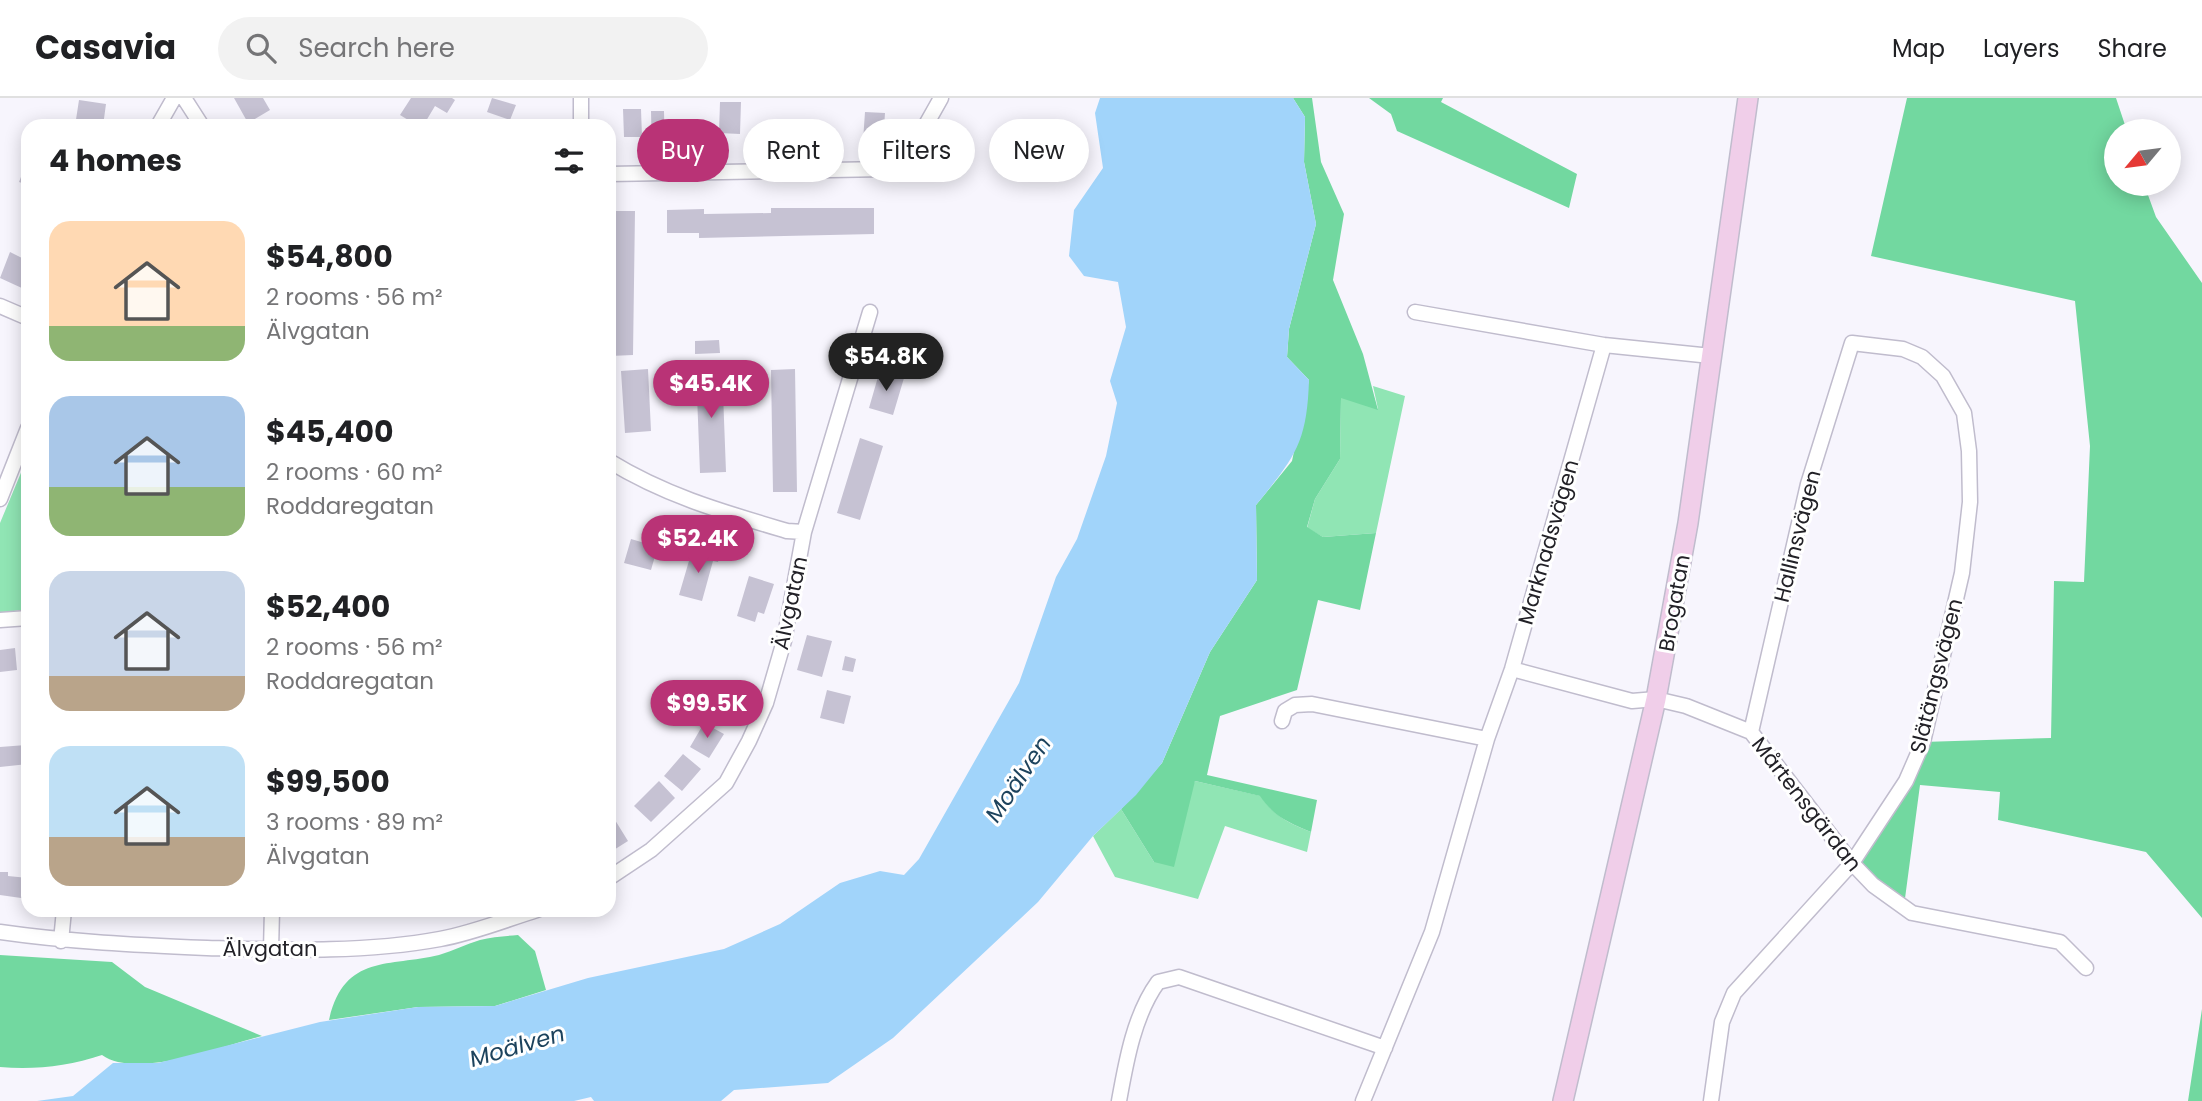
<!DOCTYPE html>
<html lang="en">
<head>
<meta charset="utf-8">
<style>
  :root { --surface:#fff; --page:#f2f2f2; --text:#202124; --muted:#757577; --line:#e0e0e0; --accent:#b93376 }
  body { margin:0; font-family:Poppins,sans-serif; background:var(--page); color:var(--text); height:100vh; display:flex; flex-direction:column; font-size:26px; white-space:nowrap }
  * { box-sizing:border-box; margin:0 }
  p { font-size:23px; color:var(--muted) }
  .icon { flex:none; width:38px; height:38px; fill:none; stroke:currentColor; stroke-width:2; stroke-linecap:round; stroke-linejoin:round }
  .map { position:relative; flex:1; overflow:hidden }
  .side { position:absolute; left:21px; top:21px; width:595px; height:798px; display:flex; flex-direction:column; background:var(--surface); border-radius:21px; box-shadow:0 4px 18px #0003 }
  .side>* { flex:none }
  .guide { position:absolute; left:637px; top:21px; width:665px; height:63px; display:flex; gap:14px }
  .needle { width:46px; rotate:241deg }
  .controls { position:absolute; left:2104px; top:21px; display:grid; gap:14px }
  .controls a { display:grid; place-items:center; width:77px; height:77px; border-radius:50%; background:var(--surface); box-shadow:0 4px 18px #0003; font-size:35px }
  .price { position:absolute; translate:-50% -60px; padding:0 16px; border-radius:24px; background:var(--accent); color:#fff; font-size:23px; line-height:46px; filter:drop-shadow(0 2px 4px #0008) }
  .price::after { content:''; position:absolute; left:50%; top:42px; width:21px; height:16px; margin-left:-10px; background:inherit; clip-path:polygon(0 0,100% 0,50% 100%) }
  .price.active { background:#222; color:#fff }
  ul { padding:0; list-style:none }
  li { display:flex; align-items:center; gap:21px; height:175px; padding:0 28px }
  li span { display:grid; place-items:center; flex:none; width:196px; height:140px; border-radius:21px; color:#555 }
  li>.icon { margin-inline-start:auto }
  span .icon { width:84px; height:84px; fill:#fffc; stroke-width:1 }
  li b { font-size:30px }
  h2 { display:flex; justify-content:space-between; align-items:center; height:84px; padding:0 28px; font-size:30px }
  .chip { padding:0 24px; border-radius:32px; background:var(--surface); box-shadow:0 4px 18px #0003; font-size:24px; line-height:63px }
  .chip.active { background:var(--accent); color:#fff }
  header { display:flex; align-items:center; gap:42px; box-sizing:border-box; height:98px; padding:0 35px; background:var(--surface); border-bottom:2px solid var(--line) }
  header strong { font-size:33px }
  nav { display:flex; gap:38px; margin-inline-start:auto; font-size:24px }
  .search { width:490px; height:63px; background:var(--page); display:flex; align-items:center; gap:18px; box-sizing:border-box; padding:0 24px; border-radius:38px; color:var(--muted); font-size:26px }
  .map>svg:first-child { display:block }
  .green { fill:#90e5b4 }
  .forest { fill:#72d8a0 }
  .water { fill:#a1d4fa }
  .building { fill:#c6c2d3 }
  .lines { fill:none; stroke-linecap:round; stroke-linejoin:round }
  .minor-casing { stroke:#c0bccd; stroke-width:17 }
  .secondary-casing { stroke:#c0bccd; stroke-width:22 }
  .minor { stroke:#fff; stroke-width:14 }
  .secondary { stroke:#f0cee9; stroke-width:19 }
  .labels { text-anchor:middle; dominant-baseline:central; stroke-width:6; stroke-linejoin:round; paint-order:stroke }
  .street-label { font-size:21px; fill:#222127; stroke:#fff }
  .water-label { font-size:23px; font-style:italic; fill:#1d435d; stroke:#fff }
</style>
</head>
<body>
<header>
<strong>Casavia</strong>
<div class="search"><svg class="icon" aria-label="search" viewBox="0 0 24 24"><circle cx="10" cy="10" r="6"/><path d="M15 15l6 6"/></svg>Search here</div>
<nav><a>Map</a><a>Layers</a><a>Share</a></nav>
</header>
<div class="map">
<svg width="2202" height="1003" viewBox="0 0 2202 1003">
  <rect width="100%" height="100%" fill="#f7f5fd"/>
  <path class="green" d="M1373,288l32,10 -29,137 -53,4 -16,-9 8,-29 25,-40 1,-62 37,12z
    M28,358v153l-28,4v-90z
    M1195,683l66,15c12,20 28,27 50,36l-4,20 -82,-26 -27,73 -83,-22 -22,-41 28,-27 33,53z"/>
  <path class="forest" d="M1293,0h19l9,64 23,52 -11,66 30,74 15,56 -37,-12 -1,61 -25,40 -8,28 16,10 53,-4 -16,77 -42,-10 -21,90 -77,26 -13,59 110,25 -6,32c-22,-9 -38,-16 -51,-36l-65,-15 -21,86 -20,-5 -33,-53 41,-46 48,-111 47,-72 -1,-75 36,-44 17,-81 -22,-23 2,-28 27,-105 -12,-62 1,-45z
    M1369,0h74l-2,4 136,72 -8,34 -172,-77 -6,-17z
    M1907,0h209l11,33h-11v53h28l12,33 46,66v635l-56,-66 -148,-32 2,-28 -80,-7 -16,121 -52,-43 71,-121 128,-4 3,-157 30,1 6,-136 -15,-145 -204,-45z
    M518,837l17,16 11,39 -51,16 -77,1 -89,13c15,-66 60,-53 110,-65 14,-4 27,-11 41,-15 12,-3 25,-4 38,-5z
    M0,857l112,7 33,25 117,49c-39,10 -125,44 -160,19 -33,11 -67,15 -102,12z
    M2202,911v92h-14z"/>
  <path class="water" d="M1100,0h193l12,19 -1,45 12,62 -27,105 -2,28 22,23c-2,63 -14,77 -53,125l1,75 -47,72 -48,111 -26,32 -43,41 -55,66 -145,136 -65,45 -94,7 -13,11h-127l-3,-4 -17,4h-537l36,-5 40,-33h45l162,-41 98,-15 77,-1 93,-28 136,-29 56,-25 60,-41 40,-12 24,4 15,-16 100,-176 37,-106 21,-38 29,-83 11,-53 -7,-22 16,-54 -8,-45 -34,-6 -15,-20 5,-46 29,-42 -8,-55z"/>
  <path class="building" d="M234,0h29l7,12 -22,13z
    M411,0h41l3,2 -8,13 -12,-7 -12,20h-5l-18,-11z
    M492,0l24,7 -6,15 -23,-8z
    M79,2l27,4 -3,22h-28z
    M720,4h21l-1,32 -21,-1z
    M623,11h18l1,28h-18z
    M651,13h13l1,45h-13z
    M865,14l20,1 -2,29 -20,-1z
    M28,61v26l-9,-3z
    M771,110h103v26l-175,4v-5h-32v-23l37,-1v5l67,-1z
    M613,113h22l-2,144 -23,1 -1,-77h5z
    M10,154l18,9v19l-4,9 -24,-11z
    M719,242l1,13 -25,1v-13z
    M722,269l4,105 -26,1 -4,-105z
    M648,271l3,62 -26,2 -4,-62z
    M795,271l2,123h-24l-2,-122z
    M880,272l24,8 -11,37 -24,-7z
    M860,340l23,8 -23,74 -23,-7z
    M662,433l20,6 -5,18 -20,-6 -6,21 -27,-7 7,-24 27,8z
    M706,450l15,4 -3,10 -5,-1 -11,40 -23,-6 12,-41 13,3z
    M749,478l25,8 -10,30 -6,-2 -3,10 -18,-6z
    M807,537l25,6 -10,36 -25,-7z
    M15,550l2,22 -17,2v-22z
    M845,558l11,3 -3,13 -11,-2z
    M721,585l22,8 -10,27 -22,-8z
    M827,592l24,6 -7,28 -24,-6z
    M704,625l20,11 -15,24 -19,-11z
    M26,647l2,19 -28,3v-20z
    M683,656l18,15 -19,22 -18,-15z
    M659,683l16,17 -24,24 -17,-16z
    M615,722l13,21 -19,12v-29z
    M0,774h8v4l20,2v21l-28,-4z"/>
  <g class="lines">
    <defs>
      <path id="minor" d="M184,0l18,28
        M158,28l16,-28
        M581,28v-28
        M609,76l277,-5 19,-7 36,-64
        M0,208l28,12
        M1415,214l189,33 107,11
        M609,363c57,35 114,51 178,70l17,1
        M0,401l28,-71
        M0,522l28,-2
        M1512,571l120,32 24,-2 30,7 65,26 101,131 21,22 39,28 148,29 26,26
        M1282,623l3,-10 10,-6 17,-1 175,35
        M609,780l42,-28 75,-67 23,-42 17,-38 18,-62 20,-109 66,-220
        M0,834c69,10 137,13 207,16 77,2 157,5 233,-9 33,-6 65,-19 97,-29
        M61,843l3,-31
        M271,852l1,-40
        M1119,1003c7,-39 15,-86 39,-119l21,-5 206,71
        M1363,1003l69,-169 55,-193 25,-70 92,-324
        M1711,1003l11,-79 12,-29 118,-130 54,-82 17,-39 39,-169 8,-71 -1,-51 -5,-38 -21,-37 -21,-19 -19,-8 -51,-6 -44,141 -57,248"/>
      <path id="secondary" d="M1563,1003l93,-402 32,-176 60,-425"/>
    </defs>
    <use href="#minor" class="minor-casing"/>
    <use href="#secondary" class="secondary-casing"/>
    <use href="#minor" class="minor"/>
    <use href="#secondary" class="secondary"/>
  </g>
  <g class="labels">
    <g class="street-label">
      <text transform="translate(1797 438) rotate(-76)">Hallinsvägen</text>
      <text transform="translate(1548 444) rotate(-74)">Marknadsvägen</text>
      <text transform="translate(790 505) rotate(-78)">Älvgatan</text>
      <text transform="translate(1674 505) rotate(-80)">Brogatan</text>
      <text transform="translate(1936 578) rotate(-76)">Slätängsvägen</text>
      <text transform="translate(1807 706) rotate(52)">Mårtensgärdan</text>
      <text x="270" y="850">Älvgatan</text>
    </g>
    <g class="water-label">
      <text transform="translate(1018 681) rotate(-56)">Moälven</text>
      <text transform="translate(517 948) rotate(-16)">Moälven</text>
    </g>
  </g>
</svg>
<div class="controls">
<a><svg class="needle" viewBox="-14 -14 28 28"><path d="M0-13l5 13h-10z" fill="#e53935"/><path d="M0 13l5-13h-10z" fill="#757577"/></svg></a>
</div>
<b class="price active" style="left:886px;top:295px">$54.8K</b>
<b class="price" style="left:711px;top:322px">$45.4K</b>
<b class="price" style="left:698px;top:477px">$52.4K</b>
<b class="price" style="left:707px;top:642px">$99.5K</b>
<div class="guide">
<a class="chip active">Buy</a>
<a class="chip">Rent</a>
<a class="chip">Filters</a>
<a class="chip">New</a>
</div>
<section class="side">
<h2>4 homes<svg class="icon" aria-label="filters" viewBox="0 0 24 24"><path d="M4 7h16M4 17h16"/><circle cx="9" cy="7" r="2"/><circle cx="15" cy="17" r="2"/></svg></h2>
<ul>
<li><span style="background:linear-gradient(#ffd9b3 75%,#8fb573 0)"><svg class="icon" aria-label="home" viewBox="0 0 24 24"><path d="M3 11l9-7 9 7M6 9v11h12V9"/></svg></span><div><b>$54,800</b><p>2 rooms · 56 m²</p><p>Älvgatan</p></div></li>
<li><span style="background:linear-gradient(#a9c7e8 65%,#8fb573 0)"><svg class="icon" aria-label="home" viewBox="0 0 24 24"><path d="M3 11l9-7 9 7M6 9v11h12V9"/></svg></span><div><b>$45,400</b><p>2 rooms · 60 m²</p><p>Roddaregatan</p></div></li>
<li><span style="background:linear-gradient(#c9d6e8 75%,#b9a48a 0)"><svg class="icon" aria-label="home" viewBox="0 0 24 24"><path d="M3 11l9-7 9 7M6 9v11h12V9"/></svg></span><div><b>$52,400</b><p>2 rooms · 56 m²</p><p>Roddaregatan</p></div></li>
<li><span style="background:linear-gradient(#bfe0f5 65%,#b9a48a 0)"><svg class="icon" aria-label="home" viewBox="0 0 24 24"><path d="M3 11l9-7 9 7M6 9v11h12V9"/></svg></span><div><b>$99,500</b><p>3 rooms · 89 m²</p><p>Älvgatan</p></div></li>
</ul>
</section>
</div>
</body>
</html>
